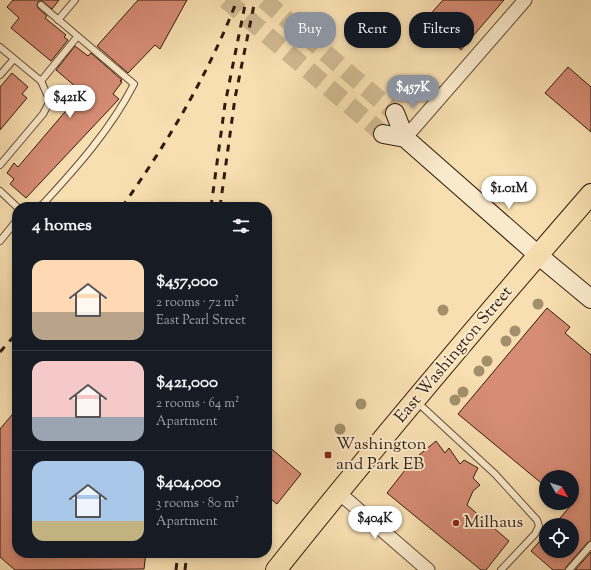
<!DOCTYPE html>
<html lang="en">
<head>
<meta charset="utf-8">
<style>
  :root { --surface:#171b24; --page:#20242c; --text:#f1f3f6; --muted:#9ea1a6; --line:#363941; --accent:#8c9099 }
  body { margin:0; font-family:"Sorts Mill Goudy",serif; background:var(--page); color:var(--text); height:100vh; display:flex; flex-direction:column; font-size:15px; white-space:nowrap }
  * { box-sizing:border-box; margin:0 }
  p { font-size:13px; color:var(--muted) }
  .icon { flex:none; width:22px; height:22px; fill:none; stroke:currentColor; stroke-width:2; stroke-linecap:round; stroke-linejoin:round }
  .map { position:relative; flex:1; overflow:hidden }
  .sheet { position:absolute; left:12px; top:202px; width:260px; height:356px; display:flex; flex-direction:column; background:var(--surface); border-radius:16px; box-shadow:0 2px 6px #0003 }
  .sheet>* { flex:none }
  .top-card { position:absolute; left:284px; top:12px; width:247px; height:36px; display:flex; gap:8px }
  .needle { width:26px; rotate:129deg }
  .fabs { position:absolute; left:539px; top:470px; display:grid; gap:8px }
  .fabs a { display:grid; place-items:center; width:40px; height:40px; border-radius:50%; background:var(--surface); box-shadow:0 2px 6px #0003; font-size:20px }
  .price { position:absolute; translate:-50% -34px; padding:0 9px; border-radius:14px; background:#fff; color:#222; font-size:13px; line-height:26px; filter:drop-shadow(0 1px 2px #0008) }
  .price::after { content:''; position:absolute; left:50%; top:24px; width:12px; height:9px; margin-left:-6px; background:inherit; clip-path:polygon(0 0,100% 0,50% 100%) }
  .price.current { background:var(--accent); color:#fff }
  ul { padding:0; list-style:none }
  li { display:flex; align-items:center; gap:12px; height:100px; padding:0 20px }
  li+li { border-top:1px solid var(--line) }
  li span { display:grid; place-items:center; flex:none; width:112px; height:80px; border-radius:12px; color:#555 }
  li>.icon { margin-inline-start:auto }
  span .icon { width:48px; height:48px; fill:#fffc; stroke-width:1 }
  li b { font-size:17px }
  h2 { display:flex; justify-content:space-between; align-items:center; height:48px; padding:0 20px; font-size:17px }
  .tag { padding:0 14px; border-radius:16px; background:var(--surface); box-shadow:0 2px 6px #0003; font-size:14px; line-height:36px }
  .tag.current { background:var(--accent); color:#fff }
  .map>svg:first-child { display:block }
  .building { fill:#d68c75; stroke:#321c0f }
  .lines { fill:none; stroke-linecap:round; stroke-linejoin:round }
  .secondary-tunnel { stroke:#d0b891; stroke-width:18; stroke-dasharray:18 9; stroke-linecap:butt }
  .service-casing { stroke:#644d38; stroke-width:8 }
  .minor-casing { stroke:#644d38; stroke-width:15 }
  .secondary-casing { stroke:#321c0f; stroke-width:20 }
  .primary-casing { stroke:#321c0f; stroke-width:22 }
  .service { stroke:#faeacc; stroke-width:6 }
  .minor { stroke:#faeacc; stroke-width:13 }
  .secondary { stroke:#faeacc; stroke-width:18 }
  .primary { stroke:#f8dfb1; stroke-width:20 }
  .rail { stroke:#321c0f; stroke-width:3; stroke-dasharray:7 7; stroke-linecap:butt }
  .tree { fill:#a38f6c }
  .poi-dot { fill:#8f2418; stroke:#faeacc; stroke-width:1.5 }
  .labels { text-anchor:middle; dominant-baseline:central; stroke-width:4; stroke-linejoin:round; paint-order:stroke }
  .street-label { font-size:17px; fill:#321c0f; stroke:#faeacc }
  .poi-label { font-size:17px; fill:#321c0f; stroke:#faeacc; text-anchor:start }
</style>
</head>
<body>
<div class="map">
<svg width="591" height="570" viewBox="0 0 591 570">
  <rect width="100%" height="100%" fill="#f8dfb1"/>
  <filter id="stains"><feTurbulence type="fractalNoise" baseFrequency=".005" numOctaves="4"/><feColorMatrix values="0 0 0 0 .2 0 0 0 0 .09 0 0 0 0 .02 0 0 0 .5 -.17"/></filter>
  <radialGradient id="worn" r=".72"><stop offset=".6" stop-color="#630" stop-opacity="0"/><stop offset="1" stop-color="#630" stop-opacity=".3"/></radialGradient>
  <path class="building" d="M13,0h46l-7,9 -10,-8 -4,1 -1,3 1,3 9,8 -2,2 21,17 -2,2 4,3 -17,21 -40,-33 8,-10 -12,-11z
    M138,0h49l-27,49 -5,-4 -27,28 -31,-27z
    M443,0h61l-43,50 -35,-31z
    M75,46l13,10 3,-3 31,27 -2,1 2,1 -9,12 6,5 -93,99 -16,-14 4,-5 -7,-6 7,-10 4,4 64,-75 -26,-22z
    M568,67l23,20v45l-46,-39z
    M12,73l16,14 -6,7 5,4 -27,32v-43z
    M547,308l23,19 -5,6 26,22v186l-3,1 -22,25 -1,3h-12l-22,-19 15,-17v17h26v-26h-18l18,-21v-27h-26v10l-88,-73z
    M17,409v144h129l-2,16 -129,1 -15,-13v-128z
    M436,441l9,12 4,-5 11,16 4,-4 14,8 -5,10 7,7 -7,6 -6,14 42,36 -23,29h-5l-94,-77 26,-33z
    M267,445l34,29 -24,30 -10,-8z
    M591,552v18h-16z"/>
  <g class="lines">
    <path class="secondary-tunnel" d="M226,0l157,134
      M264,0l131,113"/>
    <defs>
      <path id="service" d="M58,20l17,-20
        M0,47l41,34 9,20 -7,13 -43,51
        M0,75l14,-16
        M41,81l36,-44
        M0,191l17,16
        M38,207l5,-3c34,-37 68,-75 91,-120l-93,-79
        M0,241l17,-21
        M417,402l78,72 42,46 2,6 -4,8 -34,36
        M569,570l22,-25"/>
      <path id="minor" d="M405,138l120,-138
        M338,492l90,78"/>
      <path id="secondary" d="M395,113l10,25 133,117 53,44
        M383,134l22,4"/>
      <path id="primary" d="M276,570c102,-128 208,-253 315,-376"/>
    </defs>
    <use href="#service" class="service-casing"/>
    <use href="#minor" class="minor-casing"/>
    <use href="#secondary" class="secondary-casing"/>
    <use href="#primary" class="primary-casing"/>
    <use href="#service" class="service"/>
    <use href="#minor" class="minor"/>
    <use href="#secondary" class="secondary"/>
    <use href="#primary" class="primary"/>
    <path class="rail" d="M122,207c45,-64 87,-133 115,-207
      M211,207l14,-103 21,-104
      M220,207l15,-109 20,-98
      M0,352l17,-19
      M176,570l2,-17
      M185,570l2,-17"/>
  </g>
  <g class="tree">
    <circle cx="538" cy="304" r="5.5"/>
    <circle cx="443" cy="310" r="5.5"/>
    <circle cx="515" cy="331" r="5.5"/>
    <circle cx="506" cy="341" r="5.5"/>
    <circle cx="487" cy="361" r="5.5"/>
    <circle cx="479" cy="371" r="5.5"/>
    <circle cx="463" cy="392" r="5.5"/>
    <circle cx="455" cy="400" r="5.5"/>
    <circle cx="361" cy="404" r="5.5"/>
    <circle cx="340" cy="429" r="5.5"/>
  </g>
  <g class="poi-dot">
    <rect x="324" y="451" width="8" height="8" rx="2"/>
    <circle cx="456" cy="523" r="4"/>
  </g>
  <g class="labels">
    <g class="street-label">
      <text transform="translate(454 355) rotate(-50)">East Washington Street</text>
    </g>
    <g class="poi-label">
      <text x="336" y="445">Washington<tspan x="336" dy="20">and Park EB</tspan></text>
      <text x="464" y="523">Milhaus</text>
    </g>
  </g>
  <rect width="100%" height="100%" filter="url(#stains)"/>
  <rect width="100%" height="100%" fill="url(#worn)"/>
</svg>
<div class="fabs">
<a><svg class="needle" viewBox="-14 -14 28 28"><path d="M0-13l5 13h-10z" fill="#e53935"/><path d="M0 13l5-13h-10z" fill="#9ea1a6"/></svg></a>
<a><svg class="icon" aria-label="locate" viewBox="0 0 24 24"><circle cx="12" cy="12" r="6"/><path d="M12 2v4M12 18v4M2 12h4M18 12h4"/></svg></a>
</div>
<b class="price current" style="left:413px;top:109px">$457K</b>
<b class="price" style="left:70px;top:119px">$421K</b>
<b class="price" style="left:509px;top:210px">$1.01M</b>
<b class="price" style="left:375px;top:540px">$404K</b>
<div class="top-card">
<a class="tag current">Buy</a>
<a class="tag">Rent</a>
<a class="tag">Filters</a>
</div>
<section class="sheet">
<h2>4 homes<svg class="icon" aria-label="filters" viewBox="0 0 24 24"><path d="M4 7h16M4 17h16"/><circle cx="9" cy="7" r="2"/><circle cx="15" cy="17" r="2"/></svg></h2>
<ul>
<li><span style="background:linear-gradient(#ffd9b3 65%,#b9a48a 0)"><svg class="icon" aria-label="home" viewBox="0 0 24 24"><path d="M3 11l9-7 9 7M6 9v11h12V9"/></svg></span><div><b>$457,000</b><p>2 rooms · 72 m²</p><p>East Pearl Street</p></div></li>
<li><span style="background:linear-gradient(#f6c9c9 70%,#9aa5b1 0)"><svg class="icon" aria-label="home" viewBox="0 0 24 24"><path d="M3 11l9-7 9 7M6 9v11h12V9"/></svg></span><div><b>$421,000</b><p>2 rooms · 64 m²</p><p>Apartment</p></div></li>
<li><span style="background:linear-gradient(#a9c7e8 75%,#c2b280 0)"><svg class="icon" aria-label="home" viewBox="0 0 24 24"><path d="M3 11l9-7 9 7M6 9v11h12V9"/></svg></span><div><b>$404,000</b><p>3 rooms · 80 m²</p><p>Apartment</p></div></li>
</ul>
</section>
</div>
</body>
</html>
